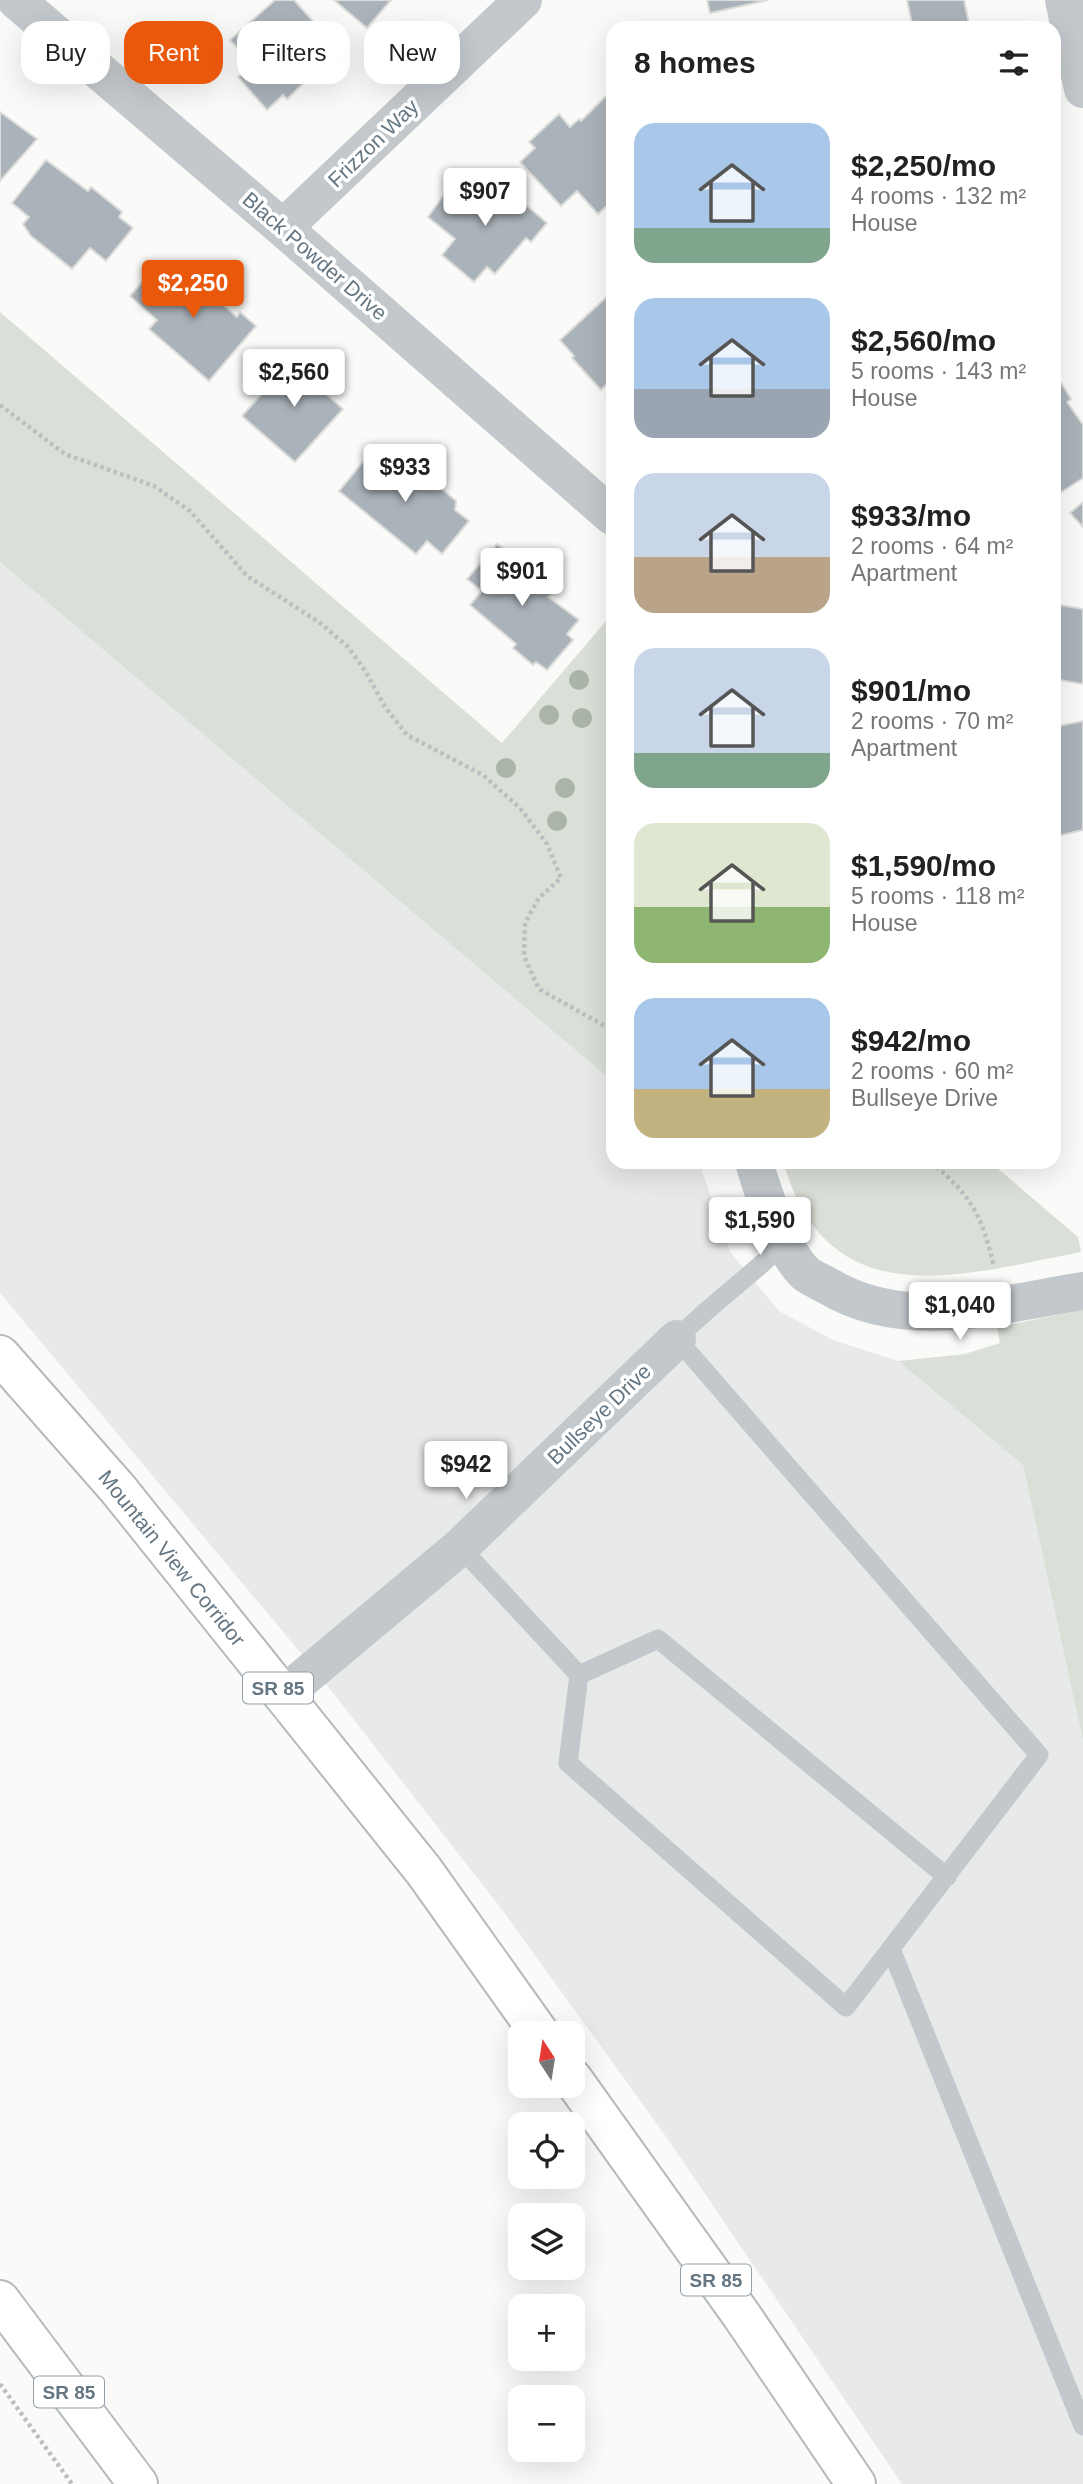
<!DOCTYPE html>
<html lang="en">
<head>
<meta charset="utf-8">
<style>
  :root { --surface:#fff; --page:#f2f2f2; --text:#222; --muted:#767676; --accent:#ea580c }
  body { margin:0; font-family:Arial,sans-serif; background:var(--page); color:var(--text); height:100vh; display:flex; flex-direction:column; font-size:26px; white-space:nowrap }
  * { box-sizing:border-box; margin:0 }
  p { font-size:23px; color:var(--muted) }
  .icon { flex:none; width:38px; height:38px; fill:none; stroke:currentColor; stroke-width:2; stroke-linecap:round; stroke-linejoin:round }
  .map { position:relative; flex:1; overflow:hidden }
  .side { position:absolute; left:606px; top:21px; width:455px; height:1148px; display:flex; flex-direction:column; background:var(--surface); border-radius:21px; box-shadow:0 7px 28px #0002 }
  .side>* { flex:none }
  .top-card { position:absolute; left:21px; top:21px; width:480px; height:63px; display:flex; gap:14px }
  .needle { width:46px; rotate:348deg }
  .controls { position:absolute; left:508px; top:2021px; display:grid; gap:14px }
  .controls a { display:grid; place-items:center; width:77px; height:77px; border-radius:14px; background:var(--surface); box-shadow:0 7px 28px #0002; font-size:35px }
  .price { position:absolute; translate:-50% -60px; padding:0 16px; border-radius:7px; background:#fff; color:#222; font-size:23px; line-height:46px; filter:drop-shadow(0 2px 4px #0008) }
  .price::after { content:''; position:absolute; left:50%; top:42px; width:21px; height:16px; margin-left:-10px; background:inherit; clip-path:polygon(0 0,100% 0,50% 100%) }
  .price.active { background:var(--accent); color:#fff }
  ul { padding:0; list-style:none }
  li { display:flex; align-items:center; gap:21px; height:175px; padding:0 28px }
  li span { display:grid; place-items:center; flex:none; width:196px; height:140px; border-radius:21px; color:#555 }
  li>.icon { margin-inline-start:auto }
  span .icon { width:84px; height:84px; fill:#fffc; stroke-width:1 }
  li b { font-size:30px }
  h2 { display:flex; justify-content:space-between; align-items:center; height:84px; padding:0 28px; font-size:30px }
  .chip { padding:0 24px; border-radius:21px; background:var(--surface); box-shadow:0 7px 28px #0002; font-size:24px; line-height:63px }
  .chip.active { background:var(--accent); color:#fff }
  .map>svg:first-child { display:block }
  .built { fill:#e8e9e9 }
  .green { fill:#dadfd7 }
  .building { fill:#aab3b9; stroke:#dcdcda; stroke-width:2 }
  .lines { fill:none; stroke-linecap:round; stroke-linejoin:round }
  .highway-casing { stroke:#b4b9bd; stroke-width:42 }
  .path { stroke:#bbbfc2; stroke-width:4.5; stroke-dasharray:3.5 3.5; stroke-linecap:butt }
  .lane { stroke:#c3c8cc; stroke-width:19 }
  .street { stroke:#c3c8cc; stroke-width:38 }
  .highway { stroke:#fff; stroke-width:38 }
  .tree { fill:#aab4a7 }
  .labels { text-anchor:middle; dominant-baseline:central; stroke-width:7; stroke-linejoin:round; paint-order:stroke }
  .shield { fill:#fff; stroke:#939fa8; stroke-width:2 }
  .shield-label { font-size:19px; font-weight:bold; fill:#657683 }
  .street-label { font-size:21px; fill:#657683; stroke:#fff }
</style>
</head>
<body>
<div class="map">
<svg width="1083" height="2484" viewBox="0 0 1083 2484">
  <rect width="100%" height="100%" fill="#fafaf8"/>
  <path class="built" d="M0,562l612,519v81h87l31,90 49,59 54,29 65,21 125,104 60,276v743h-181l-237,-349 -165,-228 -185,-237 -315,-377z"/>
  <path class="green" d="M0,312l502,431 110,-129v467l-612,-519z
    M783,1162h207l88,75 3,15c-121,23 -252,67 -298,-90z
    M1083,1310v431l-60,-276 -125,-104 67,-7 35,-11 -3,-16z"/>
  <path class="building" d="M275,0h19l41,46 -24,22 4,4 -28,27 -4,-4 -16,15 -29,-33 15,-12 -23,-25z
    M334,0h57l-24,28z
    M707,0h61l-58,13z
    M907,0h57l6,28h-57z
    M609,93l3,4v104l-14,13 -21,-23 -16,15 -41,-44 15,-14 -6,-6 30,-28 11,13 9,-8 2,2z
    M0,112l37,27 -37,42z
    M46,160l42,31 3,-4 31,25 -3,5 14,11 -27,33 -16,-13 -18,21 -41,-33 -8,-12 6,-7 -17,-14z
    M492,176l55,47 -16,19 -5,-4 -31,36 -8,-7 -13,15 -32,-27 13,-16 -27,-22 23,-32 23,19z
    M157,265l26,23 14,-16 29,25 -5,6 16,14 3,-5 16,14 -47,55 -60,-52 8,-9 -27,-24z
    M611,293l1,1v107l-6,-6 6,-6 -5,-5 -6,6 -29,-32 2,-2 -14,-16z
    M296,356l38,31 -7,8 16,14 -48,53 -53,-46z
    M1060,381l11,18 -4,3 16,23v53l-29,19v-112z
    M385,450l27,26 3,-3 11,10 4,-4 26,22 -1,9 14,11 -27,33 -15,-13 -11,13 -77,-63 28,-34 7,7z
    M1083,502v25l-13,-14z
    M497,544l46,35 -4,5 12,10 -3,3 31,23 -12,14 6,6 -26,30 -11,-8 -3,3 -20,-17 3,-4 -46,-39 12,-14 -15,-12z
    M1054,604l29,5v75l-29,-5z
    M1083,721v109l-26,6 -3,-15v-94z"/>
  <g class="lines">
    <defs>
      <path id="highway" d="M0,1355l118,134 306,382 116,163
        M572,2078l170,238 114,168
        M0,2300l138,184"/>
    </defs>
    <use href="#highway" class="highway-casing"/>
    <path class="path" d="M0,405l65,49 89,32 36,25 57,65 72,46 29,25 18,25 19,35 22,28 76,40 37,33 27,36 14,34 -22,20 -14,25 -1,33 15,33 73,41
      M931,1162c41,34 51,54 63,105
      M0,2384l72,100"/>
    <path class="lane" d="M460,1547l119,128 -11,88 278,244 193,-252 -362,-416c34,-36 74,-62 108,-97
      M579,1675l79,-36 289,238
      M891,1949l192,477"/>
    <path class="street" d="M16,0l267,228 329,288
      M1064,0l19,89
      M283,228l240,-228
      M754,1162c9,31 28,88 51,111 6,5 16,9 23,13 78,47 172,18 255,5
      M283,1695l177,-148 217,-208"/>
    <use href="#highway" class="highway"/>
  </g>
  <g class="tree">
    <circle cx="579" cy="680" r="10"/>
    <circle cx="549" cy="715" r="10"/>
    <circle cx="582" cy="718" r="10"/>
    <circle cx="506" cy="768" r="10"/>
    <circle cx="565" cy="788" r="10"/>
    <circle cx="557" cy="821" r="10"/>
  </g>
  <g class="labels">
    <g class="shield">
      <rect x="243" y="1672.5" width="70" height="31" rx="5"/>
      <rect x="681" y="2264.5" width="70" height="31" rx="5"/>
      <rect x="34" y="2376.5" width="70" height="31" rx="5"/>
    </g>
    <g class="shield-label">
      <text x="278" y="1688">SR 85</text>
      <text x="716" y="2280">SR 85</text>
      <text x="69" y="2392">SR 85</text>
    </g>
    <g class="street-label">
      <text transform="translate(373 143) rotate(-44)">Frizzon Way</text>
      <text transform="translate(315 256) rotate(41)">Black Powder Drive</text>
      <text transform="translate(599 1414) rotate(-44)">Bullseye Drive</text>
      <text transform="translate(172 1558) rotate(51)">Mountain View Corridor</text>
    </g>
  </g>
</svg>
<div class="controls">
<a><svg class="needle" viewBox="-14 -14 28 28"><path d="M0-13l5 13h-10z" fill="#e53935"/><path d="M0 13l5-13h-10z" fill="#767676"/></svg></a>
<a><svg class="icon" aria-label="locate" viewBox="0 0 24 24"><circle cx="12" cy="12" r="6"/><path d="M12 2v4M12 18v4M2 12h4M18 12h4"/></svg></a>
<a><svg class="icon" aria-label="layers" viewBox="0 0 24 24"><path d="M12 4l9 5-9 5-9-5zM3 14l9 5 9-5"/></svg></a>
<a>+</a>
<a>−</a>
</div>
<b class="price" style="left:485px;top:228px">$907</b>
<b class="price active" style="left:193px;top:320px">$2,250</b>
<b class="price" style="left:294px;top:409px">$2,560</b>
<b class="price" style="left:405px;top:504px">$933</b>
<b class="price" style="left:522px;top:608px">$901</b>
<b class="price" style="left:760px;top:1257px">$1,590</b>
<b class="price" style="left:960px;top:1342px">$1,040</b>
<b class="price" style="left:466px;top:1501px">$942</b>
<div class="top-card">
<a class="chip">Buy</a>
<a class="chip active">Rent</a>
<a class="chip">Filters</a>
<a class="chip">New</a>
</div>
<section class="side">
<h2>8 homes<svg class="icon" aria-label="filters" viewBox="0 0 24 24"><path d="M4 7h16M4 17h16"/><circle cx="9" cy="7" r="2"/><circle cx="15" cy="17" r="2"/></svg></h2>
<ul>
<li><span style="background:linear-gradient(#a9c7e8 75%,#7fa58c 0)"><svg class="icon" aria-label="home" viewBox="0 0 24 24"><path d="M3 11l9-7 9 7M6 9v11h12V9"/></svg></span><div><b>$2,250/mo</b><p>4 rooms · 132 m²</p><p>House</p></div></li>
<li><span style="background:linear-gradient(#a9c7e8 65%,#9aa5b1 0)"><svg class="icon" aria-label="home" viewBox="0 0 24 24"><path d="M3 11l9-7 9 7M6 9v11h12V9"/></svg></span><div><b>$2,560/mo</b><p>5 rooms · 143 m²</p><p>House</p></div></li>
<li><span style="background:linear-gradient(#c9d6e8 60%,#b9a48a 0)"><svg class="icon" aria-label="home" viewBox="0 0 24 24"><path d="M3 11l9-7 9 7M6 9v11h12V9"/></svg></span><div><b>$933/mo</b><p>2 rooms · 64 m²</p><p>Apartment</p></div></li>
<li><span style="background:linear-gradient(#c9d6e8 75%,#7fa58c 0)"><svg class="icon" aria-label="home" viewBox="0 0 24 24"><path d="M3 11l9-7 9 7M6 9v11h12V9"/></svg></span><div><b>$901/mo</b><p>2 rooms · 70 m²</p><p>Apartment</p></div></li>
<li><span style="background:linear-gradient(#dfe7d0 60%,#8fb573 0)"><svg class="icon" aria-label="home" viewBox="0 0 24 24"><path d="M3 11l9-7 9 7M6 9v11h12V9"/></svg></span><div><b>$1,590/mo</b><p>5 rooms · 118 m²</p><p>House</p></div></li>
<li><span style="background:linear-gradient(#a9c7e8 65%,#c2b280 0)"><svg class="icon" aria-label="home" viewBox="0 0 24 24"><path d="M3 11l9-7 9 7M6 9v11h12V9"/></svg></span><div><b>$942/mo</b><p>2 rooms · 60 m²</p><p>Bullseye Drive</p></div></li>
</ul>
</section>
</div>
</body>
</html>
